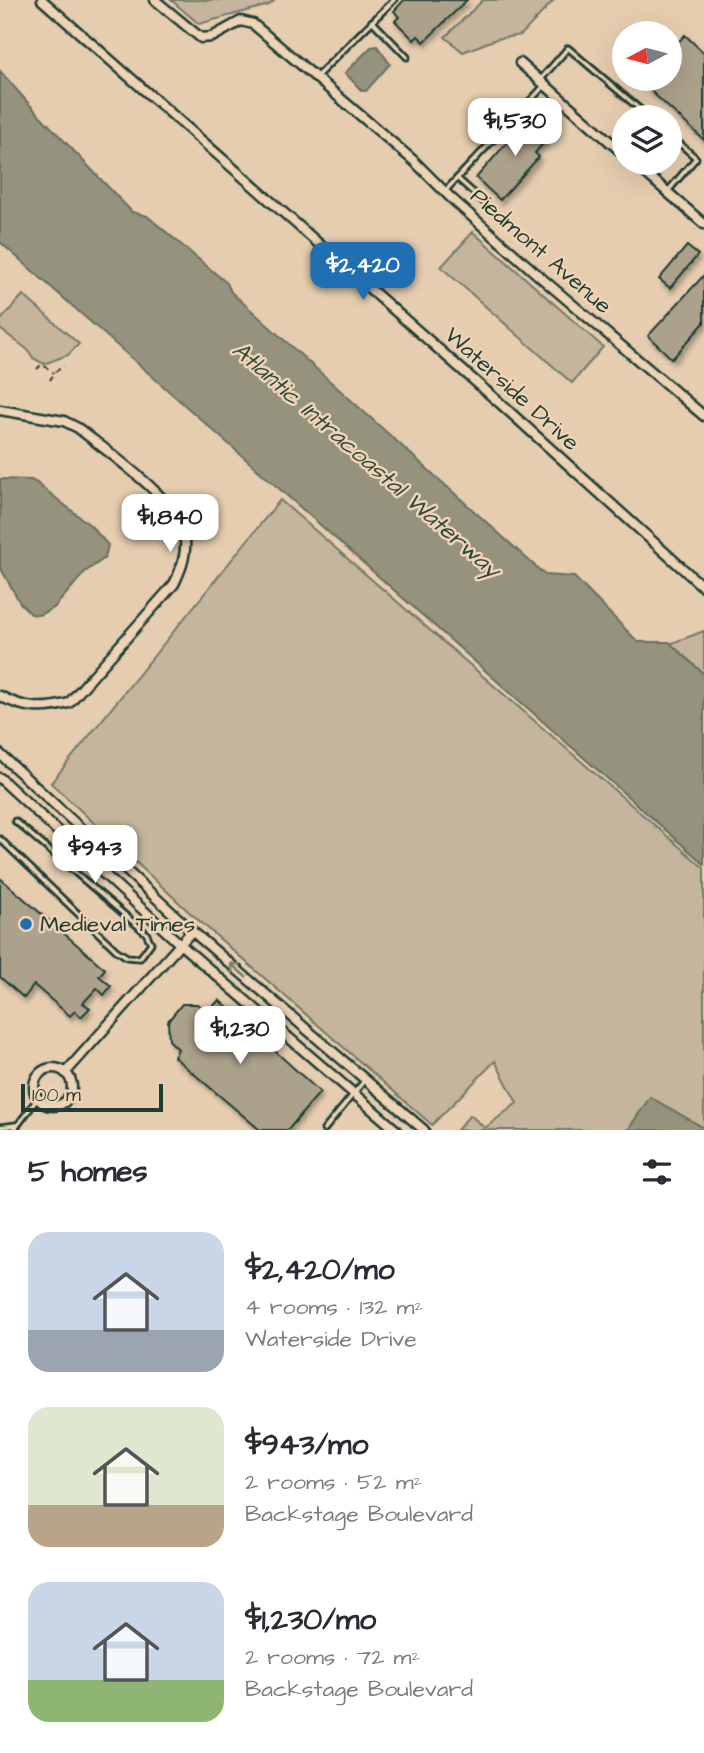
<!DOCTYPE html>
<html lang="en">
<head>
<meta charset="utf-8">
<style>
  :root { --surface:#fff; --page:#f7f7f7; --text:#2b2b33; --muted:#7c7c81; --accent:#1f6fb2 }
  body { margin:0; font-family:"Architects Daughter",sans-serif; background:var(--page); color:var(--text); height:100vh; display:flex; flex-direction:column; font-size:26px; white-space:nowrap }
  * { box-sizing:border-box; margin:0 }
  p { font-size:23px; color:var(--muted) }
  .icon { flex:none; width:38px; height:38px; fill:none; stroke:currentColor; stroke-width:2; stroke-linecap:round; stroke-linejoin:round }
  .map { position:relative; height:1130px; overflow:hidden }
  .panel { display:flex; flex-direction:column; background:var(--surface); flex:1 }
  .panel>* { flex:none }
  .needle { width:46px; rotate:263deg }
  .controls { position:absolute; left:612px; top:21px; display:grid; gap:14px }
  .controls a { display:grid; place-items:center; width:70px; height:70px; border-radius:50%; background:var(--surface); box-shadow:0 7px 28px #0002; font-size:35px }
  .scale { position:absolute; left:21px; bottom:18px; width:142px; box-sizing:border-box; padding-left:7px; border:4px solid #1f3d34; border-top:0; font-size:19px; line-height:24px; white-space:nowrap; color:#1f3d34; -webkit-text-stroke:5px #eed3b5; paint-order:stroke }
  .price { position:absolute; translate:-50% -60px; padding:0 16px; border-radius:14px; background:#fff; color:#222; font-size:23px; line-height:46px; filter:drop-shadow(0 2px 4px #0008) }
  .price::after { content:''; position:absolute; left:50%; top:42px; width:21px; height:16px; margin-left:-10px; background:inherit; clip-path:polygon(0 0,100% 0,50% 100%) }
  .price.active { background:var(--accent); color:#fff }
  ul { padding:0; list-style:none }
  li { display:flex; align-items:center; gap:21px; height:175px; padding:0 28px }
  li span { display:grid; place-items:center; flex:none; width:196px; height:140px; border-radius:21px; color:#555 }
  li>.icon { margin-inline-start:auto }
  span .icon { width:84px; height:84px; fill:#fffc; stroke-width:1 }
  li b { font-size:30px }
  h2 { display:flex; justify-content:space-between; align-items:center; height:84px; padding:0 28px; font-size:30px }
  .map>svg:first-child { display:block }
  .green { fill:#c5b59c; stroke:#727968; stroke-width:2 }
  .water { fill:#95927d; stroke:#667060; stroke-width:2 }
  .building { fill:#aca28b; stroke:#1f3d34; stroke-width:2; filter:url(#shadow) }
  .lines { fill:none; stroke-linecap:round; stroke-linejoin:round }
  .service-casing { stroke:#1f3d34; stroke-width:9 }
  .minor-casing { stroke:#1f3d34; stroke-width:13 }
  .path { stroke:#1f3d34; stroke-width:2; stroke-dasharray:5 5; stroke-linecap:butt }
  .service { stroke:#eed3b5; stroke-width:3.5 }
  .minor { stroke:#eed3b5; stroke-width:8 }
  .oneway { stroke:#7c806e }
  .poi-dot { fill:#1f6fb2; stroke:#eed3b5; stroke-width:2.5 }
  .labels { text-anchor:middle; dominant-baseline:central; stroke-width:5; stroke-linejoin:round; paint-order:stroke }
  .street-label { font-size:23px; fill:#1f3d34; stroke:#eed3b5 }
  .poi-label { font-size:23px; fill:#1f3d34; stroke:#eed3b5; text-anchor:start }
  .water-label { font-size:24px; font-style:italic; fill:#314a3f; stroke:#eed3b5 }
</style>
</head>
<body>
<div class="map">
<svg width="704" height="1130" viewBox="0 0 704 1130">
  <defs>
    <filter id="shadow"><feDropShadow dx="2.5" dy="4.5" stdDeviation="2" flood-color="#0004"/></filter>
  </defs>
  <rect width="100%" height="100%" fill="#e6cdb0"/>
  <filter id="ink" filterUnits="userSpaceOnUse"><feTurbulence type="fractalNoise" baseFrequency=".0143" numOctaves="2"/><feDisplacementMap in="SourceGraphic" scale="14" xChannelSelector="R" yChannelSelector="G"/><feConvolveMatrix kernelMatrix="1 2 1 2 8 2 1 2 1" color-interpolation-filters="sRGB"/></filter>
  <g filter="url(#ink)">
    <path class="green" d="M171,0h104l-6,5 -70,19z
      M483,0h71l-33,35 -25,4 -33,13 -18,-15z
      M473,232l130,115 -31,36 -131,-116z
      M23,295l56,49 -11,11 -24,9 -11,-6 -5,-8 -28,-21v-8z
      M280,500l424,368v260l-54,-30 -22,32h-171l13,-15 15,13 32,-25 -22,-42 -63,64 -244,-214 -137,-128z
      M704,631v52l-40,-37z"/>
    <path class="water" d="M377,46l13,18 -24,27h-4l-17,-18 26,-26z
      M0,71l29,33 103,108 15,4 80,67 4,9 314,283 29,2 64,65h31l35,32v190l-704,-622z
      M0,479l31,1 6,3 54,43 17,19 -3,13 -20,14 -31,36 -15,7 -8,-1 -11,-11 -20,-36z
      M650,1097l54,31v2h-76z"/>
    <path class="building" d="M404,0h63l-43,42 -6,-6 -4,4 -19,-19 4,-4 -5,-6z
      M685,35l19,18v87l-62,-57 3,-4h25v-28z
      M532,114l21,18 -18,21 4,4 -39,43 -24,-22z
      M687,246l11,9 -28,33 -11,-9z
      M704,275v48l-32,36 -24,-23z
      M0,878l105,91 -6,7 12,10 -7,9 -7,-7 -14,15 7,5 -9,9 -6,-6 -5,5 -36,-31 -10,13 -24,-21z
      M219,1000l101,92 -32,38h-28l-86,-73 4,-8 -9,-9 -1,-19 14,-17h15l11,8z"/>
    <g class="lines">
      <defs>
        <path id="service" d="M372,21l35,36
          M316,77l78,-77
          M541,79l27,-31 81,69
          M457,178l29,26
          M446,190l98,-104
          M668,191l28,-33 -26,-23
          M0,839l116,111 11,7 13,1 11,-15 -5,-10 -131,-112
          M0,1127l16,-2
          M14,1130l24,-32
          M324,1130l40,-49"/>
        <path id="minor" d="M42,0l460,405 200,181
          M155,0l46,38 11,-1 29,-16 12,3 161,137 37,37 88,78 165,140
          M520,63l105,92
          M634,163l70,61
          M0,410l64,11 14,7c27,22 98,71 106,104 4,19 -2,36 -10,52l-105,119c-26,7 -45,6 -69,-7
          M0,754l192,177 232,199
          M0,778l180,166 216,186
          M34 1087a19 19 0 1 1 38 0a19 19 0 1 1-38 0Z
          M66,1072l126,-141"/>
      </defs>
      <use href="#service" class="service-casing"/>
      <use href="#minor" class="minor-casing"/>
      <path class="path" d="M37,369l5,-5 12,9
        M50,380l5,-8 9,-6"/>
      <use href="#service" class="service"/>
      <use href="#minor" class="minor"/>
    </g>
    <defs><path id="oneway-shaft" d="M-6 0H5M1.5-3L5.5 0L1.5 3" fill="none" stroke-width="1.6" stroke-linecap="round" stroke-linejoin="round" transform="scale(1.75)"/></defs>
    <use class="oneway" href="#oneway-shaft" transform="translate(238 970) rotate(-139)"/>
  </g>
  <circle class="poi-dot" cx="26" cy="924" r="7"/>
  <g class="labels">
    <g class="street-label">
      <text transform="translate(541 251) rotate(41)">Piedmont Avenue</text>
      <text transform="translate(512 389) rotate(42)">Waterside Drive</text>
    </g>
    <g class="poi-label">
      <text x="40" y="924">Medieval Times</text>
    </g>
    <g class="water-label">
      <text transform="translate(366 460) rotate(41)">Atlantic Intracoastal Waterway</text>
    </g>
  </g>
</svg>
<div class="controls">
<a><svg class="needle" viewBox="-14 -14 28 28"><path d="M0-13l5 13h-10z" fill="#e53935"/><path d="M0 13l5-13h-10z" fill="#7c7c81"/></svg></a>
<a><svg class="icon" aria-label="layers" viewBox="0 0 24 24"><path d="M12 4l9 5-9 5-9-5zM3 14l9 5 9-5"/></svg></a>
</div>
<div class="scale">100 m</div>
<b class="price" style="left:515px;top:158px">$1,530</b>
<b class="price active" style="left:363px;top:302px">$2,420</b>
<b class="price" style="left:170px;top:554px">$1,840</b>
<b class="price" style="left:95px;top:885px">$943</b>
<b class="price" style="left:240px;top:1066px">$1,230</b>
</div>
<section class="panel">
<h2>5 homes<svg class="icon" aria-label="filters" viewBox="0 0 24 24"><path d="M4 7h16M4 17h16"/><circle cx="9" cy="7" r="2"/><circle cx="15" cy="17" r="2"/></svg></h2>
<ul>
<li><span style="background:linear-gradient(#c9d6e8 70%,#9aa5b1 0)"><svg class="icon" aria-label="home" viewBox="0 0 24 24"><path d="M3 11l9-7 9 7M6 9v11h12V9"/></svg></span><div><b>$2,420/mo</b><p>4 rooms · 132 m²</p><p>Waterside Drive</p></div></li>
<li><span style="background:linear-gradient(#dfe7d0 70%,#b9a48a 0)"><svg class="icon" aria-label="home" viewBox="0 0 24 24"><path d="M3 11l9-7 9 7M6 9v11h12V9"/></svg></span><div><b>$943/mo</b><p>2 rooms · 52 m²</p><p>Backstage Boulevard</p></div></li>
<li><span style="background:linear-gradient(#c9d6e8 70%,#8fb573 0)"><svg class="icon" aria-label="home" viewBox="0 0 24 24"><path d="M3 11l9-7 9 7M6 9v11h12V9"/></svg></span><div><b>$1,230/mo</b><p>2 rooms · 72 m²</p><p>Backstage Boulevard</p></div></li>
</ul>
</section>
</body>
</html>
